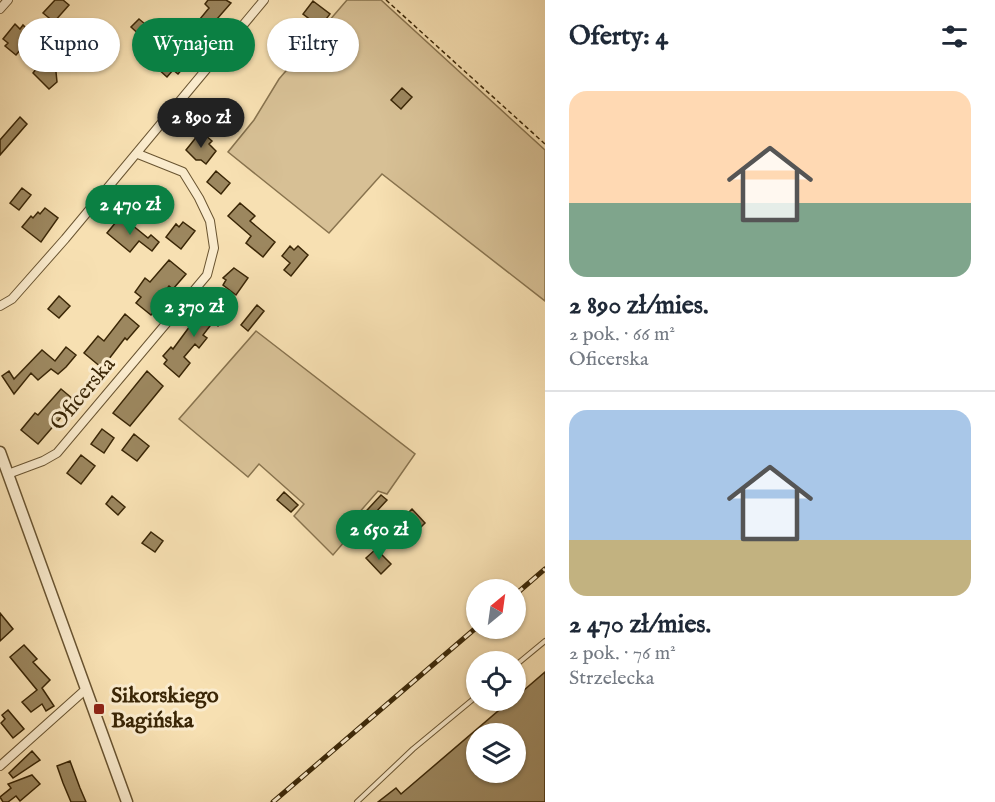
<!DOCTYPE html>
<html lang="pl">
<head>
<meta charset="utf-8">
<style>
  :root { --surface:#fff; --page:#f6f6f7; --text:#1f2937; --muted:#747a83; --line:#e0e1e3; --accent:#0b8043 }
  body { margin:0; font-family:"IM FELL English",serif; background:var(--page); color:var(--text); height:100vh; display:flex; flex-direction:column; font-size:22px; white-space:nowrap }
  * { box-sizing:border-box; margin:0 }
  p { font-size:20px; color:var(--muted) }
  .icon { flex:none; width:33px; height:33px; fill:none; stroke:currentColor; stroke-width:2; stroke-linecap:round; stroke-linejoin:round }
  .map { position:relative; flex:1; overflow:hidden }
  .drawer { display:flex; flex-direction:column; background:var(--surface); width:450px }
  .drawer>* { flex:none }
  .guide { position:absolute; left:18px; top:18px; width:436px; height:54px; display:flex; gap:12px }
  .needle { width:39px; rotate:29deg }
  .fabs { position:absolute; left:466px; top:579px; display:grid; gap:12px }
  .fabs a { display:grid; place-items:center; width:60px; height:60px; border-radius:50%; background:var(--surface); box-shadow:0 2px 4px #0004; font-size:30px }
  .price { position:absolute; translate:-50% -51px; padding:0 14px; border-radius:21px; background:var(--accent); color:#fff; font-size:20px; line-height:39px; filter:drop-shadow(0 2px 3px #0008) }
  .price::after { content:''; position:absolute; left:50%; top:36px; width:18px; height:14px; margin-left:-9px; background:inherit; clip-path:polygon(0 0,100% 0,50% 100%) }
  .price.on { background:#222; color:#fff }
  ul { padding:0; list-style:none }
  li { display:grid; align-content:center; gap:12px; height:318px; padding:0 24px }
  li+li { border-top:2px solid var(--line) }
  li span { display:grid; place-items:center; height:186px; border-radius:18px; color:#555 }
  li>.icon { margin-inline-start:auto }
  span .icon { width:108px; height:108px; fill:#fffc; stroke-width:1 }
  li b { font-size:26px }
  h2 { display:flex; justify-content:space-between; align-items:center; height:72px; padding:0 24px; font-size:26px }
  .tag { padding:0 21px; border-radius:27px; background:var(--surface); box-shadow:0 2px 4px #0004; font-size:21px; line-height:54px }
  .tag.on { background:var(--accent); color:#fff }
  main { display:flex; flex:1; min-height:0 }
  .map>svg:first-child { display:block }
  .green { fill:#d7c095; stroke:#88734e; stroke-width:1.5 }
  .building { fill:#9c875f; stroke:#3a2606; stroke-width:1.5; fill-rule:evenodd }
  .lines { fill:none; stroke-linecap:round; stroke-linejoin:round }
  .service-casing { stroke:#695431; stroke-width:6 }
  .minor-casing { stroke:#695431; stroke-width:10 }
  .tertiary-casing { stroke:#695431; stroke-width:13 }
  .path { stroke:#3a2606; stroke-width:1.5; stroke-dasharray:4.5 3; stroke-linecap:butt }
  .service { stroke:#faebcd; stroke-width:4 }
  .minor { stroke:#faebcd; stroke-width:8 }
  .tertiary { stroke:#faebcd; stroke-width:10 }
  .rail-casing { stroke:#3a2606; stroke-width:5 }
  .rail { stroke:#faebcd; stroke-width:3; stroke-dasharray:9; stroke-linecap:butt }
  .poi-dot { fill:#8f2418; stroke:#faebcd; stroke-width:2 }
  .labels { text-anchor:middle; dominant-baseline:central; stroke-width:6; stroke-linejoin:round; paint-order:stroke }
  .street-label { font-size:22px; fill:#3a2606; stroke:#faebcd }
  .poi-label { font-size:22px; font-weight:bold; fill:#3a2606; stroke:#faebcd; text-anchor:start }
</style>
</head>
<body>
<main>
<div class="map">
<svg width="545" height="802" viewBox="0 0 545 802">
  <rect width="100%" height="100%" fill="#f7e0b2"/>
  <filter id="stains"><feTurbulence type="fractalNoise" baseFrequency=".00333" numOctaves="4"/><feColorMatrix values="0 0 0 0 .2 0 0 0 0 .09 0 0 0 0 .02 0 0 0 .5 -.17"/></filter>
  <radialGradient id="worn" r=".72"><stop offset=".6" stop-color="#630" stop-opacity="0"/><stop offset="1" stop-color="#630" stop-opacity=".3"/></radialGradient>
  <path class="green" d="M347,0h34l164,150v151l-163,-127 -53,59 -101,-81 26,-32 25,-41z
    M256,331l159,123 -28,40 -9,-3 -28,32 6,5 -23,27 -39,-39 10,-12 -45,-40 -11,13 -69,-58z"/>
  <path class="building" d="M55,0h8l6,5 -15,17 -11,-9z
    M208,0h18l5,3 -21,24 8,6 -10,11 -3,-2 -9,10 -16,-14 9,-10 2,2 18,-22 -4,-4z
    M313,1l17,13 -10,13 -17,-13z
    M139,19l12,10 -8,9 -12,-11z
    M15,24l5,5 3,-4 10,10 -17,20 -11,-9 3,-3 -5,-4z
    M166,57l5,4 3,-3 10,9 -6,7 -5,-4 -6,7 -10,-9z
    M40,64l7,6 2,-3 7,5 1,10 -8,7 -16,-16z
    M402,88l10,9 -11,12 -10,-9z
    M231,108l12,10 -8,10 -12,-10z
    M20,117l7,7 -27,31v-15z
    M198,135l5,3 2,-3 7,6 -3,3 7,7 -10,13 -5,-4h-5l-10,-10z
    M216,171l14,12 -9,11 -14,-12z
    M22,188l9,7 -12,15 -9,-7z
    M240,203l15,13 -5,5 25,21 -12,15 -17,-14 5,-7 -23,-20z
    M45,208l13,10 -17,24 -19,-15 9,-11 2,2 5,-6 2,2z
    M121,216l27,22 3,-3 8,7 -7,9 -13,-10 -9,11 -23,-19z
    M183,222l12,9 -14,18 -15,-12 10,-13 3,3z
    M290,246l4,4 4,-4 10,9 -17,21 -7,-6 6,-7 -8,-7z
    M169,260l17,14 -13,15 -4,-3 -13,16 4,2 -9,11 -15,-12 5,-6 -6,-5 10,-14 5,4z
    M234,268l14,10 -12,17 -13,-10 3,-5 -3,-2z
    M59,296l11,10 -11,12 -11,-9z
    M217,299l14,11 -13,16 -5,-4 -10,13 4,3 -8,10 -4,-4 -11,13 6,6 -11,14 -15,-13 3,-4 -4,-4 8,-9 2,2 17,-23 1,1 6,-4z
    M257,305l7,6 -16,20 -7,-6z
    M125,314l14,12 -12,14 -2,-2 -23,30 -18,-15 14,-17 6,5z
    M66,347l10,8 -10,12 -8,7 -7,-5 -13,11 -7,-7 -17,21 -12,-18 7,-5 5,8 28,-29 13,11z
    M147,371l16,15 -33,40 -17,-13z
    M61,389l12,10 -6,7 2,2 -31,36 -17,-14 14,-17 3,2z
    M102,429l12,9 -10,15 -13,-9z
    M134,434l15,12 -12,15 -15,-11z
    M81,455l14,11 -14,18 -14,-11z
    M284,492l14,13 -7,7 -14,-12z
    M381,495l6,5 -24,26 -6,-5z
    M112,496l13,11 -7,8 -12,-11z
    M412,509l13,14 -7,7 -13,-14z
    M151,532l12,9 -8,11 -13,-9z
    M376,549l15,15 -10,10 -15,-16z
    M0,613l13,16 -13,12z
    M24,645l13,14 -4,3 17,18 -8,8 12,18 -8,5 -4,-7 -11,8 -9,-10 15,-12 -27,-33z
    M545,672v130h-167l18,-14 5,6 110,-94h5v-3zM477,734h39v38h-39z
    M8,710l16,19 -11,9 -12,-15 4,-4 -3,-4z
    M32,751l8,9 -27,18 -4,-5z
    M70,761l10,27 6,14h-15l-8,-19 -6,-17z
    M32,775l8,9 -20,17 -4,-5 -8,6h-5l-3,-5 11,-9 -3,-4z"/>
  <g class="lines">
    <defs>
      <path id="service" d="M516,665l29,-24
        M357,802l56,-53 64,-53"/>
      <path id="minor" d="M0,9l8,-9
        M0,306l12,-7 53,-60 199,-239
        M8,474l35,-13 14,-8 150,-178 7,-27 -4,-27 -11,-23 -16,-26 -45,-18
        M0,766l85,-76"/>
      <path id="tertiary" d="M0,452l127,350"/>
    </defs>
    <use href="#service" class="service-casing"/>
    <use href="#minor" class="minor-casing"/>
    <use href="#tertiary" class="tertiary-casing"/>
    <path class="path" d="M386,0l159,144"/>
    <use href="#service" class="service"/>
    <use href="#minor" class="minor"/>
    <use href="#tertiary" class="tertiary"/>
    <defs>
      <path id="rail" d="M516,594l29,-25
        M273,802l204,-175"/>
    </defs>
    <use href="#rail" class="rail-casing"/>
    <use href="#rail" class="rail"/>
  </g>
  <rect class="poi-dot" x="93" y="703" width="12" height="12" rx="3"/>
  <g class="labels">
    <g class="street-label">
      <text transform="translate(83 394) rotate(-50)">Oficerska</text>
    </g>
    <g class="poi-label">
      <text x="111" y="696">Sikorskiego<tspan x="111" dy="25">Bagińska</tspan></text>
    </g>
  </g>
  <rect width="100%" height="100%" filter="url(#stains)"/>
  <rect width="100%" height="100%" fill="url(#worn)"/>
</svg>
<div class="fabs">
<a><svg class="needle" viewBox="-14 -14 28 28"><path d="M0-13l5 13h-10z" fill="#e53935"/><path d="M0 13l5-13h-10z" fill="#747a83"/></svg></a>
<a><svg class="icon" aria-label="locate" viewBox="0 0 24 24"><circle cx="12" cy="12" r="6"/><path d="M12 2v4M12 18v4M2 12h4M18 12h4"/></svg></a>
<a><svg class="icon" aria-label="layers" viewBox="0 0 24 24"><path d="M12 4l9 5-9 5-9-5zM3 14l9 5 9-5"/></svg></a>
</div>
<b class="price on" style="left:201px;top:149px">2 890 zł</b>
<b class="price" style="left:130px;top:236px">2 470 zł</b>
<b class="price" style="left:194px;top:338px">2 370 zł</b>
<b class="price" style="left:379px;top:561px">2 650 zł</b>
<div class="guide">
<a class="tag">Kupno</a>
<a class="tag on">Wynajem</a>
<a class="tag">Filtry</a>
</div>
</div>
<section class="drawer">
<h2>Oferty: 4<svg class="icon" aria-label="filters" viewBox="0 0 24 24"><path d="M4 7h16M4 17h16"/><circle cx="9" cy="7" r="2"/><circle cx="15" cy="17" r="2"/></svg></h2>
<ul>
<li><span style="background:linear-gradient(#ffd9b3 60%,#7fa58c 0)"><svg class="icon" aria-label="home" viewBox="0 0 24 24"><path d="M3 11l9-7 9 7M6 9v11h12V9"/></svg></span><div><b>2 890 zł/mies.</b><p>2 pok. · 66 m²</p><p>Oficerska</p></div></li>
<li><span style="background:linear-gradient(#a9c7e8 70%,#c2b280 0)"><svg class="icon" aria-label="home" viewBox="0 0 24 24"><path d="M3 11l9-7 9 7M6 9v11h12V9"/></svg></span><div><b>2 470 zł/mies.</b><p>2 pok. · 76 m²</p><p>Strzelecka</p></div></li>
</ul>
</section>
</main>
</body>
</html>
